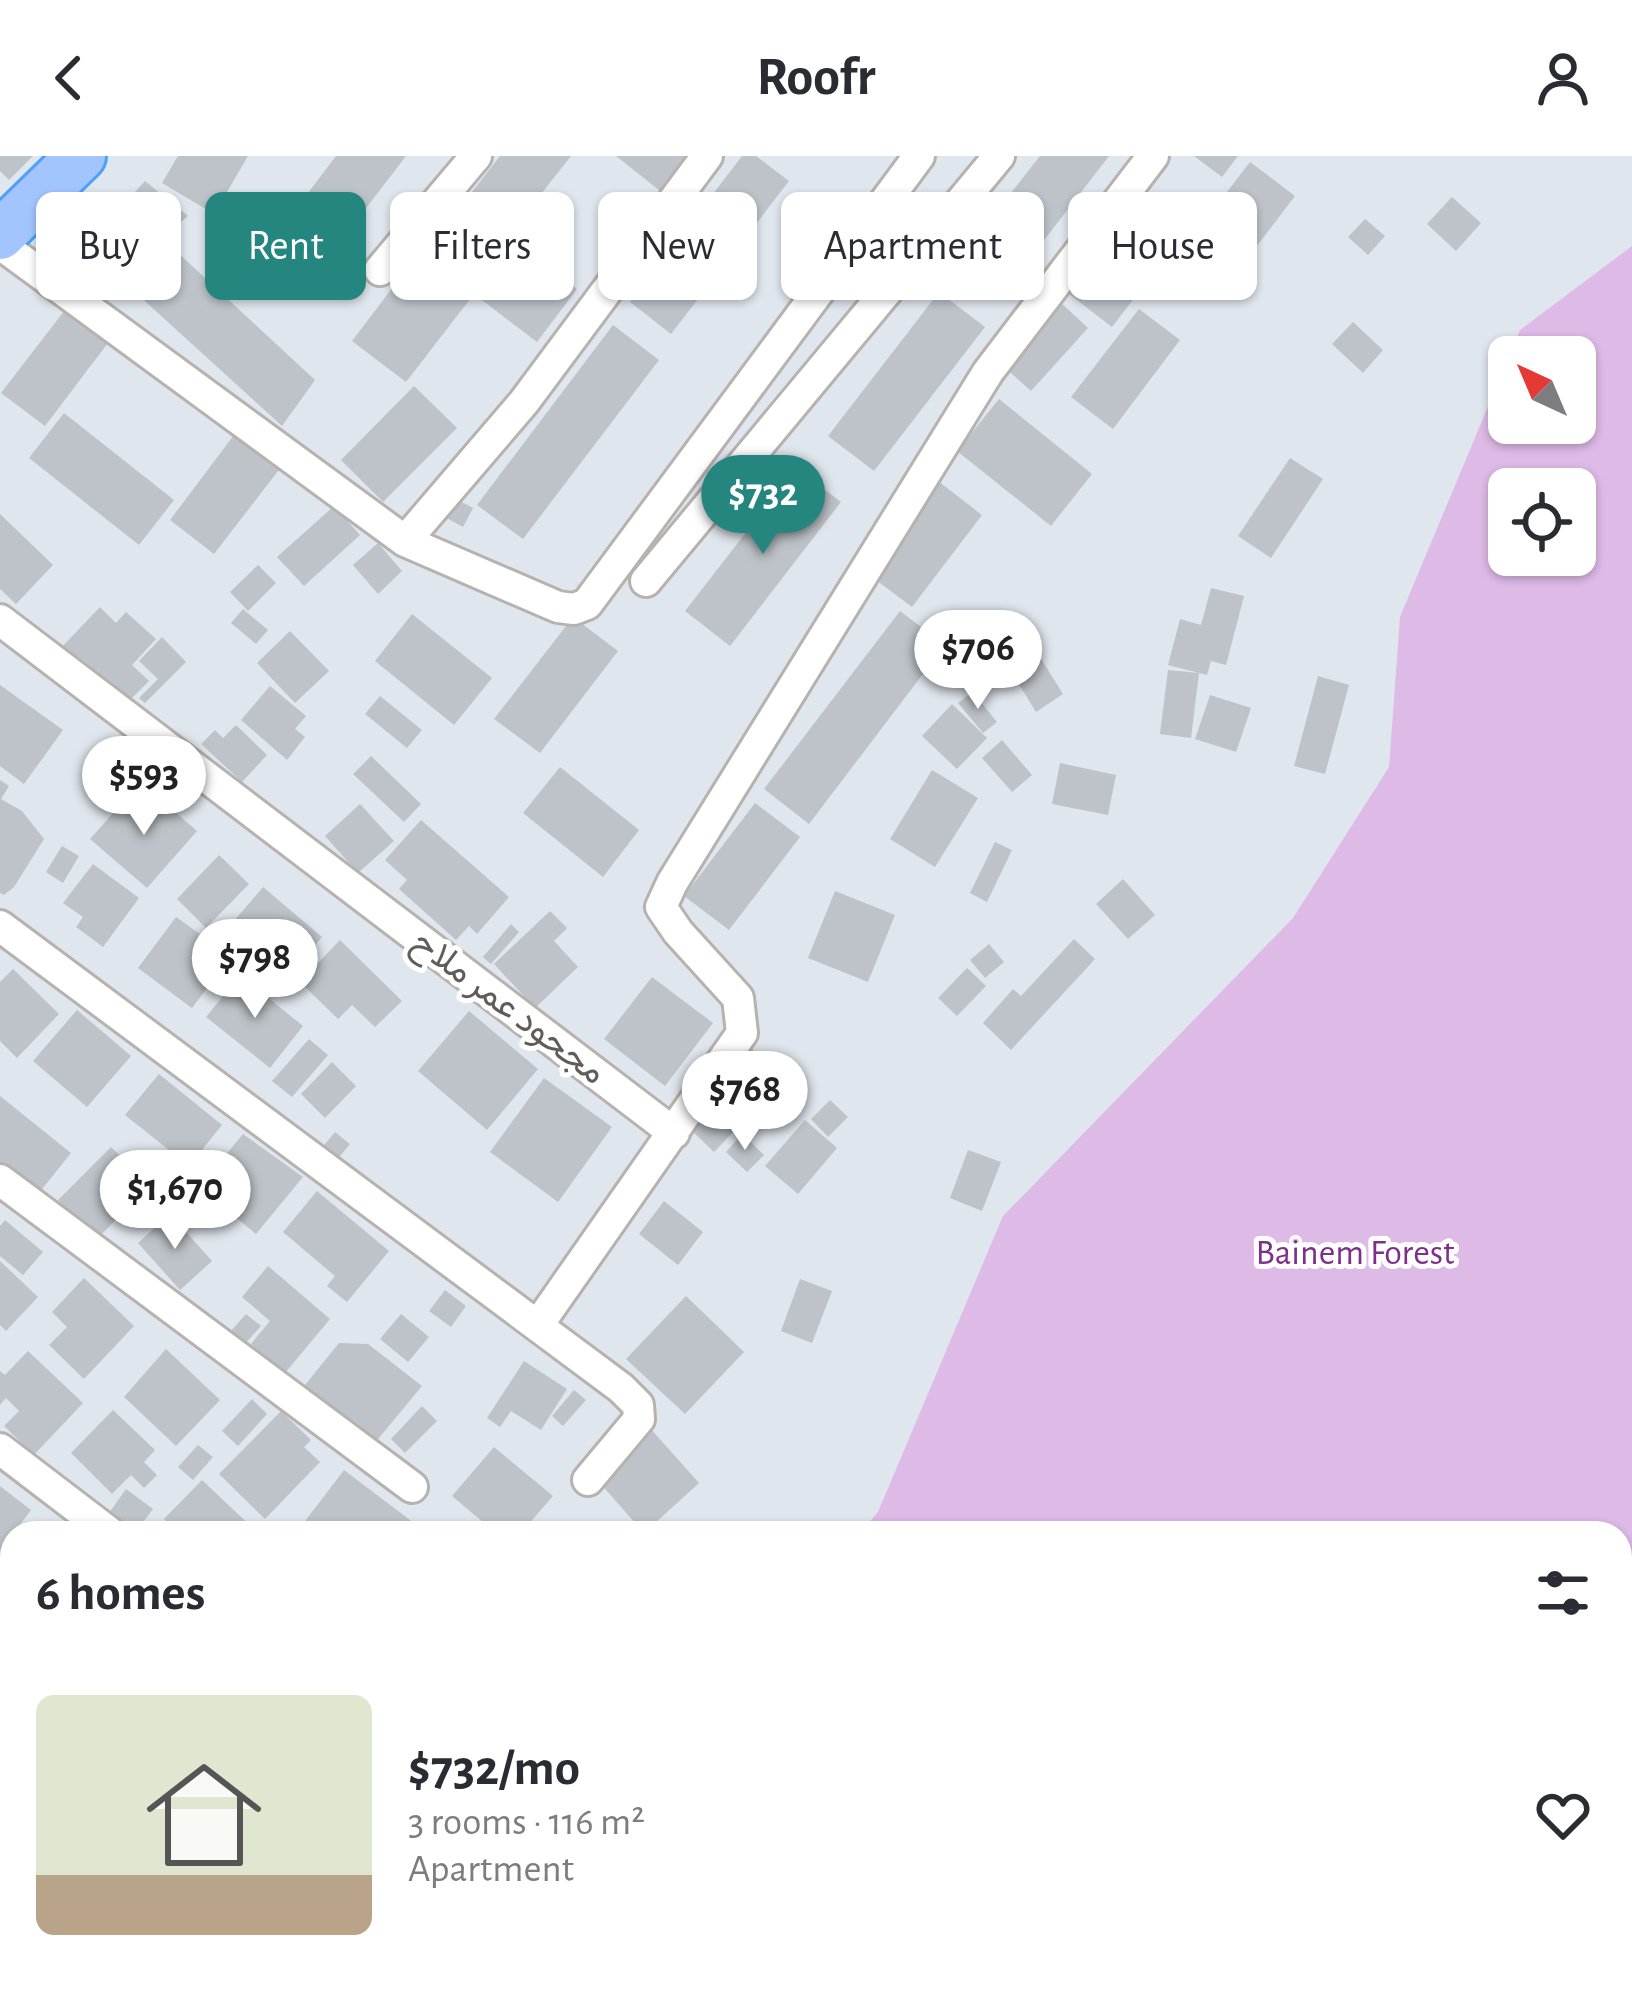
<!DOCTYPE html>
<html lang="en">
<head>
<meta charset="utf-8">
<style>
  :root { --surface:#fff; --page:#f7f7f7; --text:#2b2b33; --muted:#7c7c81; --accent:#25867f }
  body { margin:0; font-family:"Alegreya Sans",Vazirmatn,sans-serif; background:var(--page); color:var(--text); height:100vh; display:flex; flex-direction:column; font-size:45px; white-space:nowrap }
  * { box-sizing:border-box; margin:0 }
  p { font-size:39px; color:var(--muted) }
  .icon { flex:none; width:66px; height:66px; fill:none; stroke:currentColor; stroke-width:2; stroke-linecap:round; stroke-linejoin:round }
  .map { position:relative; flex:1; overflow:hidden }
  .sheet { position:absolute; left:0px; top:1365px; width:1632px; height:471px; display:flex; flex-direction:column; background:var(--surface); border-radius:36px 36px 0 0; box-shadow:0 3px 9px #0004 }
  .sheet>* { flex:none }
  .top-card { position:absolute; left:36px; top:36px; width:1560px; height:108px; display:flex; gap:24px }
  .needle { width:78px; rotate:316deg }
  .tools { position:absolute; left:1488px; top:180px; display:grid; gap:24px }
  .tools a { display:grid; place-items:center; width:108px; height:108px; border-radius:18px; background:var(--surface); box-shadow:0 3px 9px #0004; font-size:60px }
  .price { position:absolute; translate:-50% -102px; padding:0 27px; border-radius:42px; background:#fff; color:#222; font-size:39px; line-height:78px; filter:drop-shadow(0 3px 6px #0008) }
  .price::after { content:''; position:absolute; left:50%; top:72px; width:36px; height:27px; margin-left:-18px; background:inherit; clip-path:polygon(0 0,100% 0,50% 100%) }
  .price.selected { background:var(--accent); color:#fff }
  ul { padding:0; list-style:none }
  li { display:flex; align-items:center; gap:36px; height:300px; padding:0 36px }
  li span { display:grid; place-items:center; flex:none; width:336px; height:240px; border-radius:18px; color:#555 }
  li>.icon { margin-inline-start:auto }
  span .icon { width:144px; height:144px; fill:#fffc; stroke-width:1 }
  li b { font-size:51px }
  h2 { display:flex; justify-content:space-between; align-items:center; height:144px; padding:0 36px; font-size:51px }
  .tag { padding:0 42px; border-radius:18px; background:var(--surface); box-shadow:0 3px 9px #0004; font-size:42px; line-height:108px }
  .tag.selected { background:var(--accent); color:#fff }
  header { display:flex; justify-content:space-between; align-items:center; height:156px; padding:0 36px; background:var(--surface); font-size:54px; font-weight:600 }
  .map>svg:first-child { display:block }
  .green { fill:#debae7; fill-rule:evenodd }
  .building { fill:#bdc3c8 }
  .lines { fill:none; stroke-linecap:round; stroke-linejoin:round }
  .street-casing { stroke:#b7b2ae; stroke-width:36 }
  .primary-casing { stroke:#4ba0fb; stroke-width:54 }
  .street { stroke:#fff; stroke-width:30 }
  .primary { stroke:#a3c5ff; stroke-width:48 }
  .labels { text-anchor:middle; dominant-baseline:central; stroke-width:10; stroke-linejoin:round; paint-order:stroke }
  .street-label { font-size:36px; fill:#625c59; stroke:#fff }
  .park-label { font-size:36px; fill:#7d308b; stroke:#fff }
</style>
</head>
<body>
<header><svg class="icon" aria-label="back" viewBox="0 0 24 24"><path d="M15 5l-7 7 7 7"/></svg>Roofr<svg class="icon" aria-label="person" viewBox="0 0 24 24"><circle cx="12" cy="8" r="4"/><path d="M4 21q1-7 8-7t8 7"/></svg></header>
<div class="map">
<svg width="1632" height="1835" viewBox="0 0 1632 1835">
  <rect width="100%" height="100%" fill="#e0e6ed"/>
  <path class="green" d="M1632,90v1745h-1191l11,-11h1168v-447h-760l18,-21 125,-296 290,-298 96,-151 11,-150 120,-287zM1509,201h66v66h-66zM1509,333h66v66h-66z"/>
  <path class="building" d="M0,0h33l-24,24 -9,-9z
    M178,0h70l-34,58 -52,-31z
    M336,0h70l-95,124 -44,-33z
    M500,0h71l-60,76 -43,-35z
    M616,0h79l-31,38z
    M742,0h14l33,25 -118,153 -41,-32z
    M1040,0h69l-105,136 -44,-34z
    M1194,0h44l-16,21z
    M1250,6l45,34 -71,93 -45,-35z
    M145,25l43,35 -26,22 153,142 -33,46 -179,-163 -1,-35z
    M1137,40l48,36 -73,95 -47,-36z
    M1452,41l29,26 -25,28 -29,-27z
    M484,62l93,71 -40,53 -63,-48 -68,88 -54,-41 76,-100 24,18z
    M1365,63l20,17 -17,19 -20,-18z
    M939,136l46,35 -111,144 -46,-35z
    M71,146l43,33 -69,91 -44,-33z
    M1060,146l28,26 -57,63 -29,-26z
    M1139,153l41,31 -67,89 -42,-32z
    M1353,166l30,28 -20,23 -31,-29z
    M613,169l46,35 -136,179 -46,-34z
    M414,230l43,42 -74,74 -42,-42z
    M999,243l93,75 -41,52 -94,-75z
    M64,257l110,87 -35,45 -110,-87z
    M240,271l45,35 -71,92 -44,-34z
    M1290,302l33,21 -52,79 -33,-22z
    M796,312l45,34 -111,144 -45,-35z
    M938,325l44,34 -70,92 -44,-33z
    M454,342l19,10 -10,19 -20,-11z
    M334,350l26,29 -56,51 -27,-29z
    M0,358l53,51 -37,39 -16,-15z
    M378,387l24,28 -24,23 -25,-29z
    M258,409l18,18 -28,28 -18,-19z
    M1211,432l33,8 -18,69 -15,-4 -4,14 -39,-10 12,-46 21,6z
    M100,451l16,16 10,-11 30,27 -24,26 17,16 -21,21 -45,-42 -5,5 -18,-16z
    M243,453l25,21 -12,14 -25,-21z
    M900,455l45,34 -136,179 -45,-35z
    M412,458l80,64 -38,47 -79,-64z
    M573,461l45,34 -78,102 -46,-34z
    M290,475l39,40 -34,32 -38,-40z
    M162,481l24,25 -41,41 -6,-5 19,-19 -19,-18z
    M1035,493l28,45 -27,18 -28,-45z
    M1168,514l31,3 -8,65 -31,-4z
    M1318,520l31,9 -24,89 -31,-8z
    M0,529l63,45 -39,54 -24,-18z
    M270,530l36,30 -11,13 10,8 -18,23 -46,-40z
    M973,536l24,30 -14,11 -25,-30z
    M1210,539l41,13 -15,44 -41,-13z
    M380,540l42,34 -15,18 -42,-34z
    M952,548l35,34 -30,31 -35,-33z
    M236,569l31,30 -25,27 -41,-38 14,-14 8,8z
    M1002,584l30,35 -20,17 -30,-34z
    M371,600l50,48 -17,18 -51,-48z
    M1060,607l56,12 -8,40 -56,-11z
    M560,611l79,63 -36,47 -80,-64z
    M932,614l46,28 -43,69 -45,-28z
    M0,624l9,6 -8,13 21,12 22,28 -30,48 -10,8 -4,-2z
    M150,634l47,41 -50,57 -57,-49 32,-36 10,9z
    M755,647l45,34 -71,93 -45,-34z
    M360,648l34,37 -36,32 -33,-37z
    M421,664l88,77 -32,37 -8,-8 -13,14 -57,-51 8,-9 -22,-20z
    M995,686l17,8 -25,52 -17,-9z
    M62,690l17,10 -16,27 -17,-11z
    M219,699l30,29 -43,44 -29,-29z
    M93,708l46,34 -36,49 -27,-20 7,-10 -20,-14z
    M1123,723l32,36 -27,24 -32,-35z
    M263,731l59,50 -41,49 -33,-28 11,-13 -26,-23z
    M835,735l60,24 -27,67 -60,-24z
    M550,755l17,17 -13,13 24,26 -43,41 -41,-44z
    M176,761l55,39 -39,52 -54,-40z
    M511,768l8,8 -28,32 -8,-7z
    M1074,783l21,20 -84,91 -28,-27 30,-34 8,7z
    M340,784l62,61 -27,26 -23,-22 -14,14 -38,-37z
    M989,788l15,18 -19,16 -15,-18z
    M967,812l19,18 -29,30 -19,-18z
    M13,813l46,45 -42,44 -17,-17v-59z
    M240,819l63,51 -33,42 -64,-51z
    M652,821l61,46 -48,63 -61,-47z
    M77,854l54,46 -44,51 -54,-46z
    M469,855l69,58 -51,61 -69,-59z
    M309,883l19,16 -36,42 -20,-16z
    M748,889l35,32 -25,27 -35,-32z
    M332,906l24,24 -31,32 -24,-24z
    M159,918l63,51 -33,41 -64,-51z
    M726,921l31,30 -43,45 -31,-30z
    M544,922l68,49 -54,75 -68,-50z
    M0,940l71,57 -33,41 -38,-32z
    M830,944l18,17 -20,20 -17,-18z
    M805,964l32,28 -39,46 -33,-28z
    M335,976l15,12 -19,23 -15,-12z
    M243,978l60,43 -47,57 -57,-47z
    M742,978l22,21 -17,17 -21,-20z
    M111,991l39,38 -53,54 -39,-39z
    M968,994l33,12 -19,49 -32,-13z
    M317,1035l72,60 -42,51 -20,-16 8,-10 -52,-44z
    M664,1045l39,31 -25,33 -39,-31z
    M170,1058l42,47 -32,29 -42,-47z
    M5,1064l38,32 -20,23 -23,-19v-30z
    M0,1105l38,36 -32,34 -6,-6z
    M268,1110l62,53 -45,54 -34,-29 19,-23 -28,-24z
    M84,1122l50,48 -50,53 -35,-34 18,-18 -15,-15z
    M800,1123l32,12 -20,52 -31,-12z
    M445,1134l21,16 -15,21 -22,-16z
    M686,1140l58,56 -59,62 -59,-55z
    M246,1158l15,12 -17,19 -15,-12z
    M401,1158l28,23 -21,25 -28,-23z
    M339,1187l29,1 54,42 -48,58 -30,-30 -8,9 -35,-33z
    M166,1193l54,51 -44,46 -52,-49z
    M28,1195l55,52 -49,52 -30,-29 15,-15 -13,-13 -6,7v-34l5,4z
    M524,1205l43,28 -26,41 -30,-19 -11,16 -13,-9z
    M574,1234l12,10 -23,26 -11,-10z
    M252,1243l15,15 -29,32 -16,-15z
    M422,1250l15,15 -32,32 -14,-14z
    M113,1254l42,40 -11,12 13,13 -13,13 -13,-13 -19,19 -41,-41z
    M281,1255l30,29 -7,7 16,15 -55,57 -46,-45z
    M649,1271l50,56 -55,50 -45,-51z
    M198,1289l15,12 -20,23 -15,-13z
    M494,1291l59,49 -32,37h-25l-44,-37z
    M344,1314l70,53 -8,10h-110z
    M202,1324l56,53h-80l-14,-14z
    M0,1330l31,24 -31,42z
    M126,1333l27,20 -18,24 -26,-20z
    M9,1445l3,3v77l-7,10 -5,-4v-74z
    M0,1610l12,8v54l-12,16z
    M248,1824h52l12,11h-52z"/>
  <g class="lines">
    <defs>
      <path id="street" d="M707,0l-183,246 -119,139 153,66 16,2 13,-5 332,-448
        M0,88l405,297
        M380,114l96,-114
        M646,425l353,-425
        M0,464l674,513
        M0,770l621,462 17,17 1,14 -51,61
        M0,1024l412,307
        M538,1169l204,-292 -4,-35 -60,-66 -17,-25 11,-24 316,-511 165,-216
        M0,1293l110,84
        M0,1547l12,10"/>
      <path id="primary" d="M0,79l81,-79"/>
    </defs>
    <use href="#street" class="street-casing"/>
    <use href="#primary" class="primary-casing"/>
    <use href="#street" class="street"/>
    <use href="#primary" class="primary"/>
  </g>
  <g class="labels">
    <g class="street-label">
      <text transform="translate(509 851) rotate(37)">مجحود عمر ملاح</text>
    </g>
    <g class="park-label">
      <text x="1355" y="1097">Bainem Forest</text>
    </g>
  </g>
</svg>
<div class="tools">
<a><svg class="needle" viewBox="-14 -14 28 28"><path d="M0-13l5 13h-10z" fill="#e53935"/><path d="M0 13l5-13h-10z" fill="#7c7c81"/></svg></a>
<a><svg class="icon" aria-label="locate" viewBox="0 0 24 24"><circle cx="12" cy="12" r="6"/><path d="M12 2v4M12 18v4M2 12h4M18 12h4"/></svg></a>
</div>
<b class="price selected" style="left:763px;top:401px">$732</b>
<b class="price" style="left:978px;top:556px">$706</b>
<b class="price" style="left:144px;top:682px">$593</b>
<b class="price" style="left:255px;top:865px">$798</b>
<b class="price" style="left:745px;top:997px">$768</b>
<b class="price" style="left:175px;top:1096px">$1,670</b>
<div class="top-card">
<a class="tag">Buy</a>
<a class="tag selected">Rent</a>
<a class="tag">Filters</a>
<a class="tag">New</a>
<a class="tag">Apartment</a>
<a class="tag">House</a>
</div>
<section class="sheet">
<h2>6 homes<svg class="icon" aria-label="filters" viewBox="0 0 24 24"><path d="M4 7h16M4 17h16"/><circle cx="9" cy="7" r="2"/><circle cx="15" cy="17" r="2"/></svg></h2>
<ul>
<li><span style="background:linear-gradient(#dfe7d0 75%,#b9a48a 0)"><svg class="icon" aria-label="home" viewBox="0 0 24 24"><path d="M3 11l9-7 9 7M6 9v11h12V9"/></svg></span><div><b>$732/mo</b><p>3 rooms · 116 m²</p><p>Apartment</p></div><svg class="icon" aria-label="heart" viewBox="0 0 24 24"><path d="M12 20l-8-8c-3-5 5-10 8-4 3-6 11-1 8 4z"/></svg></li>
</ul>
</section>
</div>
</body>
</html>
